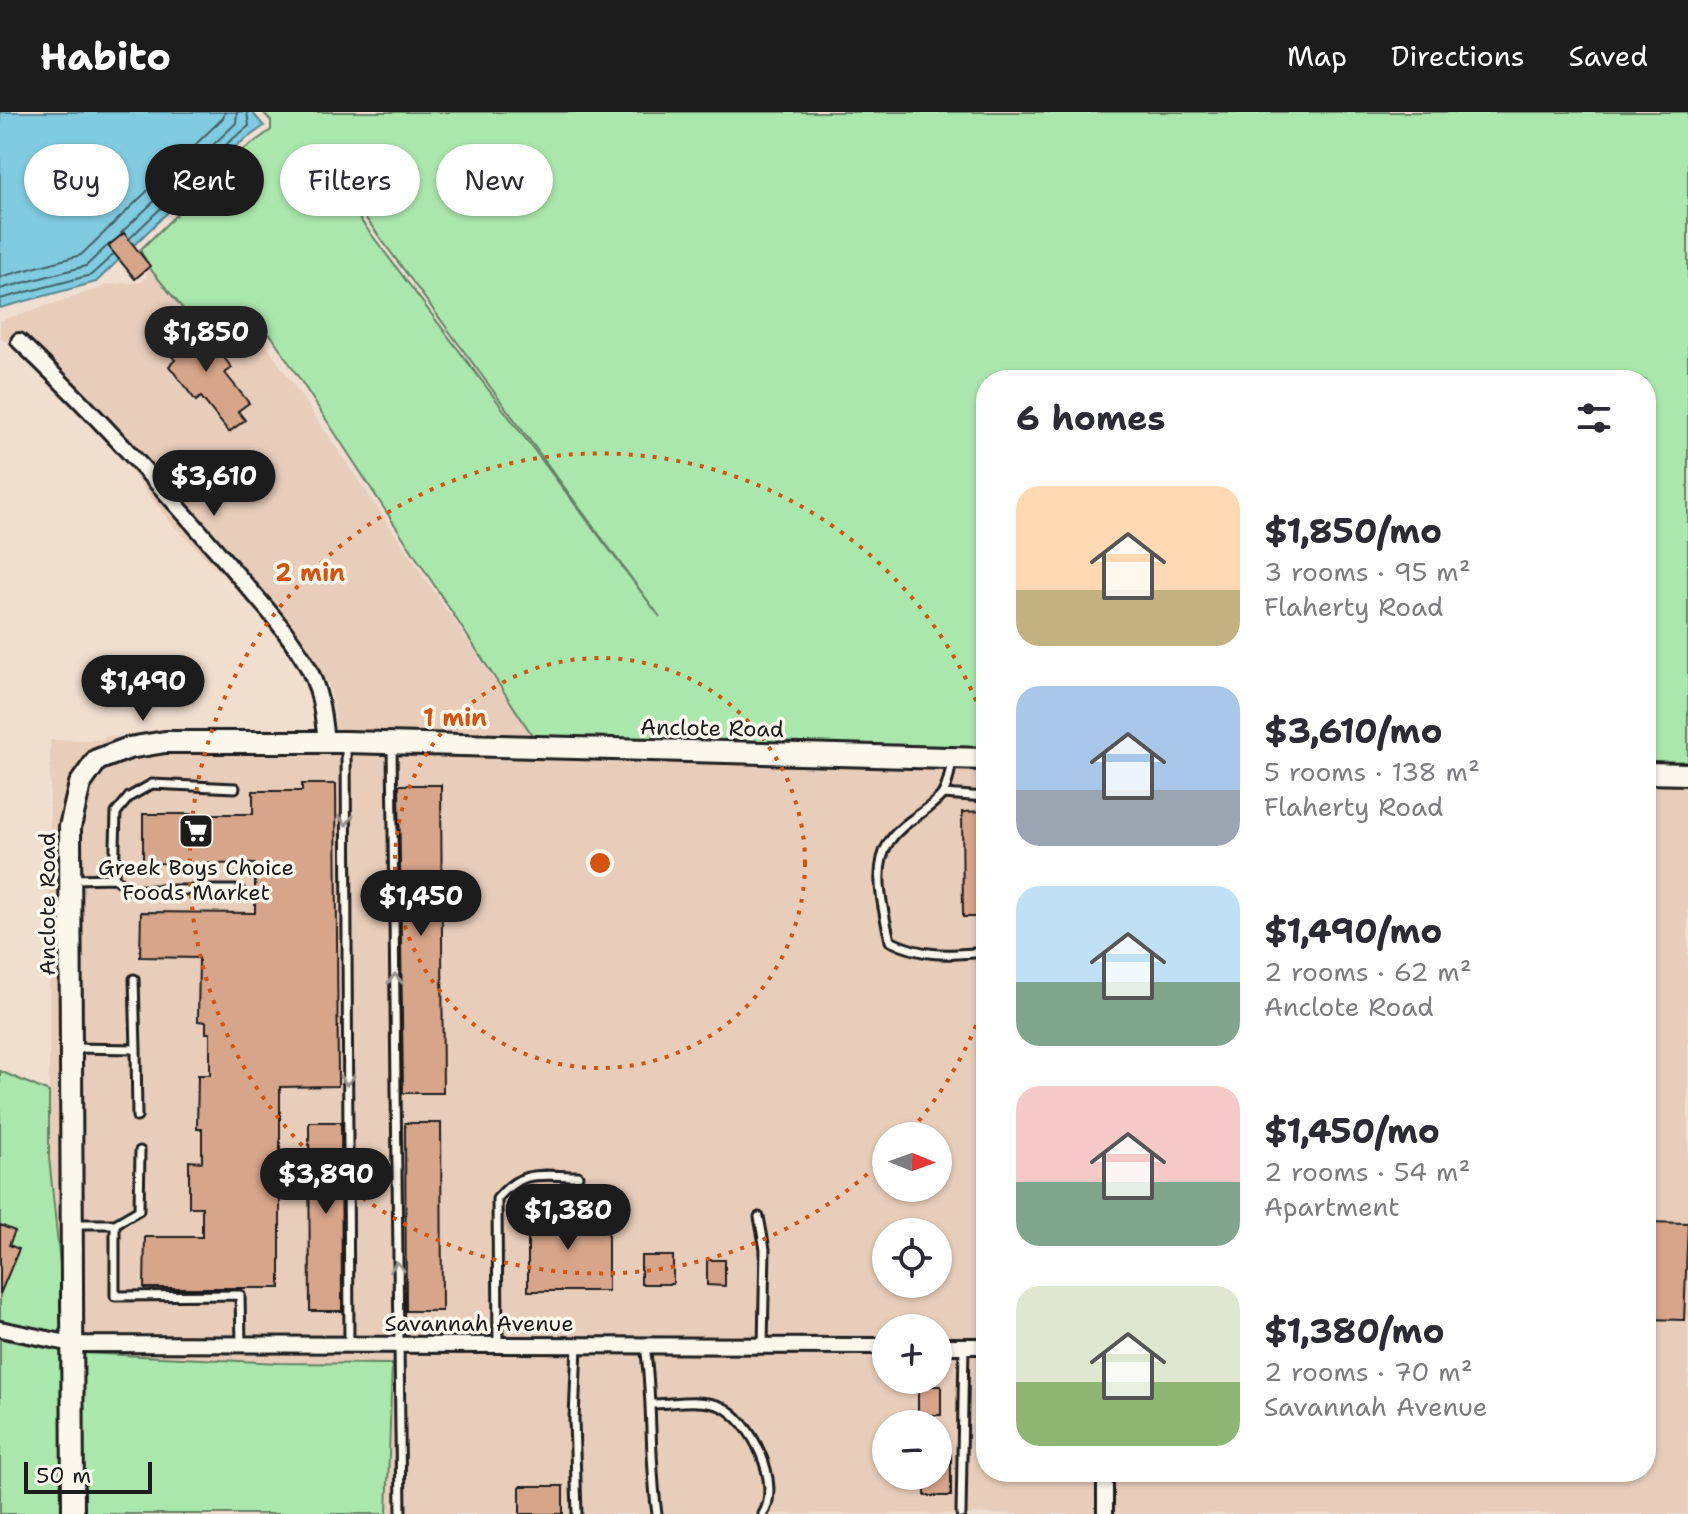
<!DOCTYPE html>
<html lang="en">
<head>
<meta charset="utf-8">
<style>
  :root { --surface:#fff; --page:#f2f2f3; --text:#2b2b33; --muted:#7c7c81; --accent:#1c1c1c }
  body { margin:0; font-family:"Shantell Sans",sans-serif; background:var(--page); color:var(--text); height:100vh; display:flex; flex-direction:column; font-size:30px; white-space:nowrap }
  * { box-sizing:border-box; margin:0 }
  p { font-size:26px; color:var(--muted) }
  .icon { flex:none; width:44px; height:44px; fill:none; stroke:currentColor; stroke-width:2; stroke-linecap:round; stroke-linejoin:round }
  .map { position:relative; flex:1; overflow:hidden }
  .details { position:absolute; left:976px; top:258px; width:680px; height:1112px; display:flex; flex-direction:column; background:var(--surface); border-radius:32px; box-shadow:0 2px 6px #0004 }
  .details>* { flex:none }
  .banner { position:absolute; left:24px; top:32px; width:760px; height:72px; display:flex; gap:16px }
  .needle { width:52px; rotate:91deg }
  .controls { position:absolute; left:872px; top:1010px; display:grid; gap:16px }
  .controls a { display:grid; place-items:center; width:80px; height:80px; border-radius:50%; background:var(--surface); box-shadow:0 2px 6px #0004; font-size:40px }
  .scale { position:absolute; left:24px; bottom:20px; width:128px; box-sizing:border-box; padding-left:8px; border:4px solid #1c1c1c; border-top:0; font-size:22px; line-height:28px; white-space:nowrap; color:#1c1c1c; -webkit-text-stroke:6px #fbf7ec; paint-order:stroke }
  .price { position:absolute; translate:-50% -68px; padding:0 18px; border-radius:28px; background:var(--accent); color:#fff; font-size:26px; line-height:52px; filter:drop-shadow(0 2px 4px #0008) }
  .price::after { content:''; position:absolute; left:50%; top:48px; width:24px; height:18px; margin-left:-12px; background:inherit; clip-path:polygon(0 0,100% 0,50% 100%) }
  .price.on { background:#222; color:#fff }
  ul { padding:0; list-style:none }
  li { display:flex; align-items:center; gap:24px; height:200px; padding:0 40px }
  li span { display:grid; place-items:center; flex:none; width:224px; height:160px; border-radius:24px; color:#555 }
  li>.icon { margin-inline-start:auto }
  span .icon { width:96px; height:96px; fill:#fffc; stroke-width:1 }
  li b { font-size:34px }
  h2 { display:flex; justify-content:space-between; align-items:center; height:96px; padding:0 40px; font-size:34px }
  .chip { padding:0 28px; border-radius:36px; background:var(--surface); box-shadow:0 2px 6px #0004; font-size:28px; line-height:72px }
  .chip.on { background:var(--accent); color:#fff }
  header { display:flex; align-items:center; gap:48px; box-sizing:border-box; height:112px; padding:0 40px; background:var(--accent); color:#fff }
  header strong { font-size:38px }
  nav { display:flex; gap:44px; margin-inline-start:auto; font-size:28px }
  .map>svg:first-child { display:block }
  .built { fill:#e8cdba; fill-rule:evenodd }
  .green { fill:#aae7ad; stroke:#638264; stroke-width:2; fill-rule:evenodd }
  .water { fill:#80cbe0; stroke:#588592; stroke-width:2 }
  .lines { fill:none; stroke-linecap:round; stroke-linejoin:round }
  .shore { stroke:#44626a; stroke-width:2 }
  .building { fill:#d7a58a; stroke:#1c1c1c; stroke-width:2 }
  .lane-casing { stroke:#1c1c1c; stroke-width:13 }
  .street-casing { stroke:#1c1c1c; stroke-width:20 }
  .secondary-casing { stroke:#1c1c1c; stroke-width:26 }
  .lane { stroke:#fbf7ec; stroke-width:7 }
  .street { stroke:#fbf7ec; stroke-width:14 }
  .secondary { stroke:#fbf7ec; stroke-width:20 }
  .oneway { stroke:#97948e }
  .ring { fill:none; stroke:#d4530e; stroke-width:4; stroke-dasharray:4 8 }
  .labels { text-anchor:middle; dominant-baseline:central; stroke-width:7; stroke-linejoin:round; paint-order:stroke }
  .street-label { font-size:22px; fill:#1c1c1c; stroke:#fbf7ec }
  .poi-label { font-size:22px; fill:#1c1c1c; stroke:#fbf7ec }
  .centre { fill:#d4530e; stroke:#fbf7ec; stroke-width:4 }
  .ring-label { font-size:24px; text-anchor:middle; font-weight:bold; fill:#d4530e; stroke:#fbf7ec; stroke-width:7; stroke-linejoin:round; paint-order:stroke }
</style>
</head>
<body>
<header>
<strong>Habito</strong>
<nav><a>Map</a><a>Directions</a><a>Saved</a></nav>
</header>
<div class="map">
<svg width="1688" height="1402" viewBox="0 0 1688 1402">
  <rect width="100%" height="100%" fill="#f0decf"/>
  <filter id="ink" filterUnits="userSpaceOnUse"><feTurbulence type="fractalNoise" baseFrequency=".0125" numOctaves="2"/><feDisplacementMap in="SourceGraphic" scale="16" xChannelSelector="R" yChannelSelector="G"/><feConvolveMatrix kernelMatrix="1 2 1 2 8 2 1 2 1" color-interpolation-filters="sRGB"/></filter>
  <g filter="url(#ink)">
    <path class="built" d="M150,157l42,51 65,11 277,407 -198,-5 -5,-43 -21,-38 -14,-4 -125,-125 -108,-141 -63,-44v-17l98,-32 7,-4 37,-3z
      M104,624l27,2 -61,44 -10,43 2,459 -13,-127 1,-417h54z
      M166,639h161l659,17v569h-48v-9h-52v9l-804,-2 -2,-507 9,-41 15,-20 28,-11zM886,1024h52v52h-52zM886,1120h52v52h-52z
      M1646,670l42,1v731h-573v-42h531z
      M82,1241l804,2v25h52v-25h48v117h109v42h-708l5,-150 -114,-1zM886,1312h52v52h-52z"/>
    <path class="green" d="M263,0h1425v653l-42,-1v-384h-660v370l-452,-12 -263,-403 -22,-6h-17l-40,-9 -40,-49 -12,-21 102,-99 29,-21v-9zM324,51h1l335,454 -338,-448z
      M0,959l49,21v65l13,127v49l-46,-7 -16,-6z
      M0,1227l62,12v163h-62z
      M82,1241l196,10 114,1 -5,150h-305z"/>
    <path class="water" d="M0,0h252l12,14 -28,20 -140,136 -96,26z"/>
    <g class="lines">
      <path class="shore" d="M121,121l115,-110 1,-11
        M130,126l100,-97 19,-15 -2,-14
        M0,165l81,-22 142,-137 2,-6
        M0,177l86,-23 20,-19
        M0,187l91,-24 22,-20"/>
    </g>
    <path class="building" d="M124,121l26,33 -15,13 -27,-33z
      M195,208l37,48 -7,5 24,30 -11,8 7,9 -16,12 -28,-35 -5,4 -27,-35 6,-6 -12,-15z
      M302,672h34l2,302 -58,1v201h-136l1,-51h57v-30h-13v-46l13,1v-33h-5l1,-54h12v-42h-4v-11l-8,-1 1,-63 -59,-1 1,-45 114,1v-49l-112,-1v-49h110v-23h49z
      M399,673h42l2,308h-40z
      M986,699v106h-23l-1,-105z
      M309,1010h32l1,189h-32z
      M405,1011h36l1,188h-36z
      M528,1100h80v79h-80z
      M1646,1110l42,1 -4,97 -38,-1z
      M0,1113l15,6 -6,14 10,4 -19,45z
      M641,1144h32v28h-32z
      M707,1148h18v26l-18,-1z
      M918,1274h23v29h-23z
      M938,1343h13v41h-26v-20h13z
      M520,1374h43v28h-43z"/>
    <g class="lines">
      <defs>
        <path id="lane" d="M346,633l3,599
          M392,634l9,768
          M952,648c-2,11 -4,27 -11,36 -15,17 -39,26 -52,46 -18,27 -5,70 1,99 35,17 59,14 96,11
          M943,682l43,3
          M114,766l2,-65 13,-16 23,-13 83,4
          M73,767l41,-1 19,12h107
          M134,867l2,70
          M73,936l63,1 1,68
          M759,1105l6,32 -2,96
          M74,1112h41v72l125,-1 1,49
          M115,1112l24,-14 1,-59
          M498,1233l-1,-146c25,-31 45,-23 81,-23
          M645,1233c8,56 4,113 12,169
          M651,1292c21,0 49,-6 69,2 32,13 62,78 43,108
          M577,1402l-3,-95 3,-74
          M961,1402l3,-168"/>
        <path id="street" d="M19,229c70,66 134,136 197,209 30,36 64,70 88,110 16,26 19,53 22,82
          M0,1217l72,15 814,2
          M938,1234h48
          M1105,1360v42"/>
        <path id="secondary" d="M1646,661l42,1
          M73,1402l-3,-687 10,-43 17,-24 32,-12 36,-6h181l640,17"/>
      </defs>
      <use href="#lane" class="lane-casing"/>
      <use href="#street" class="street-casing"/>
      <use href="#secondary" class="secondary-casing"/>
      <use href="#lane" class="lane"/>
      <use href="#street" class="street"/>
      <use href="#secondary" class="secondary"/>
    </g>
    <defs><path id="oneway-chevron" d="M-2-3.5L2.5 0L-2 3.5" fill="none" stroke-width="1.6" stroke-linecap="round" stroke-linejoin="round" transform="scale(2)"/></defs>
    <g class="oneway">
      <use href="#oneway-chevron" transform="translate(346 708) rotate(90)"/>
      <use href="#oneway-chevron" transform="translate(395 867) rotate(-91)"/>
      <use href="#oneway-chevron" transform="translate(347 968) rotate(90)"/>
      <use href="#oneway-chevron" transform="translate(397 1155) rotate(-91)"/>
    </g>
  </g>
  <g class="ring">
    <circle cx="600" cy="751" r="205"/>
    <path d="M985 891A410 410 0 0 1 907 1023M885 1046A410 410 0 1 1 985 611"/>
  </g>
  <defs>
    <symbol id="supermarket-square" viewBox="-11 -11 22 22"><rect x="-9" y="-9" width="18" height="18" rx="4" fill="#1c1c1c" stroke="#fbf7ec"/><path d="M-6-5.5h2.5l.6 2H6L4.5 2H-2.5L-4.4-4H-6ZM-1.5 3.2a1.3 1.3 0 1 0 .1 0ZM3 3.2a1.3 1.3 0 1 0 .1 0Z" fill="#fff"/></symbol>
  </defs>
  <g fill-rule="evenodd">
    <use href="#supermarket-square" x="176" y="699" width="40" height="40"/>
  </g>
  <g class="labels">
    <g class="street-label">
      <text transform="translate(712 616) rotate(1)">Anclote Road</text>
      <text transform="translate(47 792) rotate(-90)">Anclote Road</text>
      <text x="479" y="1211">Savannah Avenue</text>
    </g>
    <g class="poi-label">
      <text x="196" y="755">Greek Boys Choice<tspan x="196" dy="25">Foods Market</tspan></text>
    </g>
  </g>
  <circle cx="600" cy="751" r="12" class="centre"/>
  <g class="ring-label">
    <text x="310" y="469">2 min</text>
    <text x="455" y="614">1 min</text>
  </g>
</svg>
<div class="controls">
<a><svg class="needle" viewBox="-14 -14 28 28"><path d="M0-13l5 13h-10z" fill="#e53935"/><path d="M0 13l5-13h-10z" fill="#7c7c81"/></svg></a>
<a><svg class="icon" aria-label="locate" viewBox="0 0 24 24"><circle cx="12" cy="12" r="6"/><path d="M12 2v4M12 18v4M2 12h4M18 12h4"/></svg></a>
<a>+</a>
<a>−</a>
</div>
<div class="scale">50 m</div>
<b class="price on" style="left:206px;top:262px">$1,850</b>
<b class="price" style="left:214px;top:406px">$3,610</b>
<b class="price" style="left:143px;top:611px">$1,490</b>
<b class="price" style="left:421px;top:826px">$1,450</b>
<b class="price" style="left:326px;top:1104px">$3,890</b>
<b class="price" style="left:568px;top:1140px">$1,380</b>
<div class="banner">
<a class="chip">Buy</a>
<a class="chip on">Rent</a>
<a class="chip">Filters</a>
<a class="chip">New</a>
</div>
<section class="details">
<h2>6 homes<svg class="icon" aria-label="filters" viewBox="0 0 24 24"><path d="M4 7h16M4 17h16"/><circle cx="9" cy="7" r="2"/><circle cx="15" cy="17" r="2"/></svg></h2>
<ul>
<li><span style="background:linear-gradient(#ffd9b3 65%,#c2b280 0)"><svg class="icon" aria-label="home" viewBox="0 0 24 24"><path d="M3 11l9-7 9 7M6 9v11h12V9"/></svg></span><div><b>$1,850/mo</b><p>3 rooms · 95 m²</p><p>Flaherty Road</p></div></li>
<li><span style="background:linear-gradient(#a9c7e8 65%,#9aa5b1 0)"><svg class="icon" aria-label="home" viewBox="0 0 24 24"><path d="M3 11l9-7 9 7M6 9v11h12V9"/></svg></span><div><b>$3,610/mo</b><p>5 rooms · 138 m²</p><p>Flaherty Road</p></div></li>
<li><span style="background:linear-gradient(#bfe0f5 60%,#7fa58c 0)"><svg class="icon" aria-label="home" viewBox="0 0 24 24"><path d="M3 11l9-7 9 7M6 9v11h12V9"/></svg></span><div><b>$1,490/mo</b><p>2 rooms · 62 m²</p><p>Anclote Road</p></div></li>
<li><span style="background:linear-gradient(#f6c9c9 60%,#7fa58c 0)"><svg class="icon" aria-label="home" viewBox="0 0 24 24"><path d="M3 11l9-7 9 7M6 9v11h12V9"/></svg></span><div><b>$1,450/mo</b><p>2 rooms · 54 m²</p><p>Apartment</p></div></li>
<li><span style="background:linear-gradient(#dfe7d0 60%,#8fb573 0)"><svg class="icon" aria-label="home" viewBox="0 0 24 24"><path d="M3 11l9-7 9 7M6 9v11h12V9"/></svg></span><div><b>$1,380/mo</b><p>2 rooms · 70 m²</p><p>Savannah Avenue</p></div></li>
</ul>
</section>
</div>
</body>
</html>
